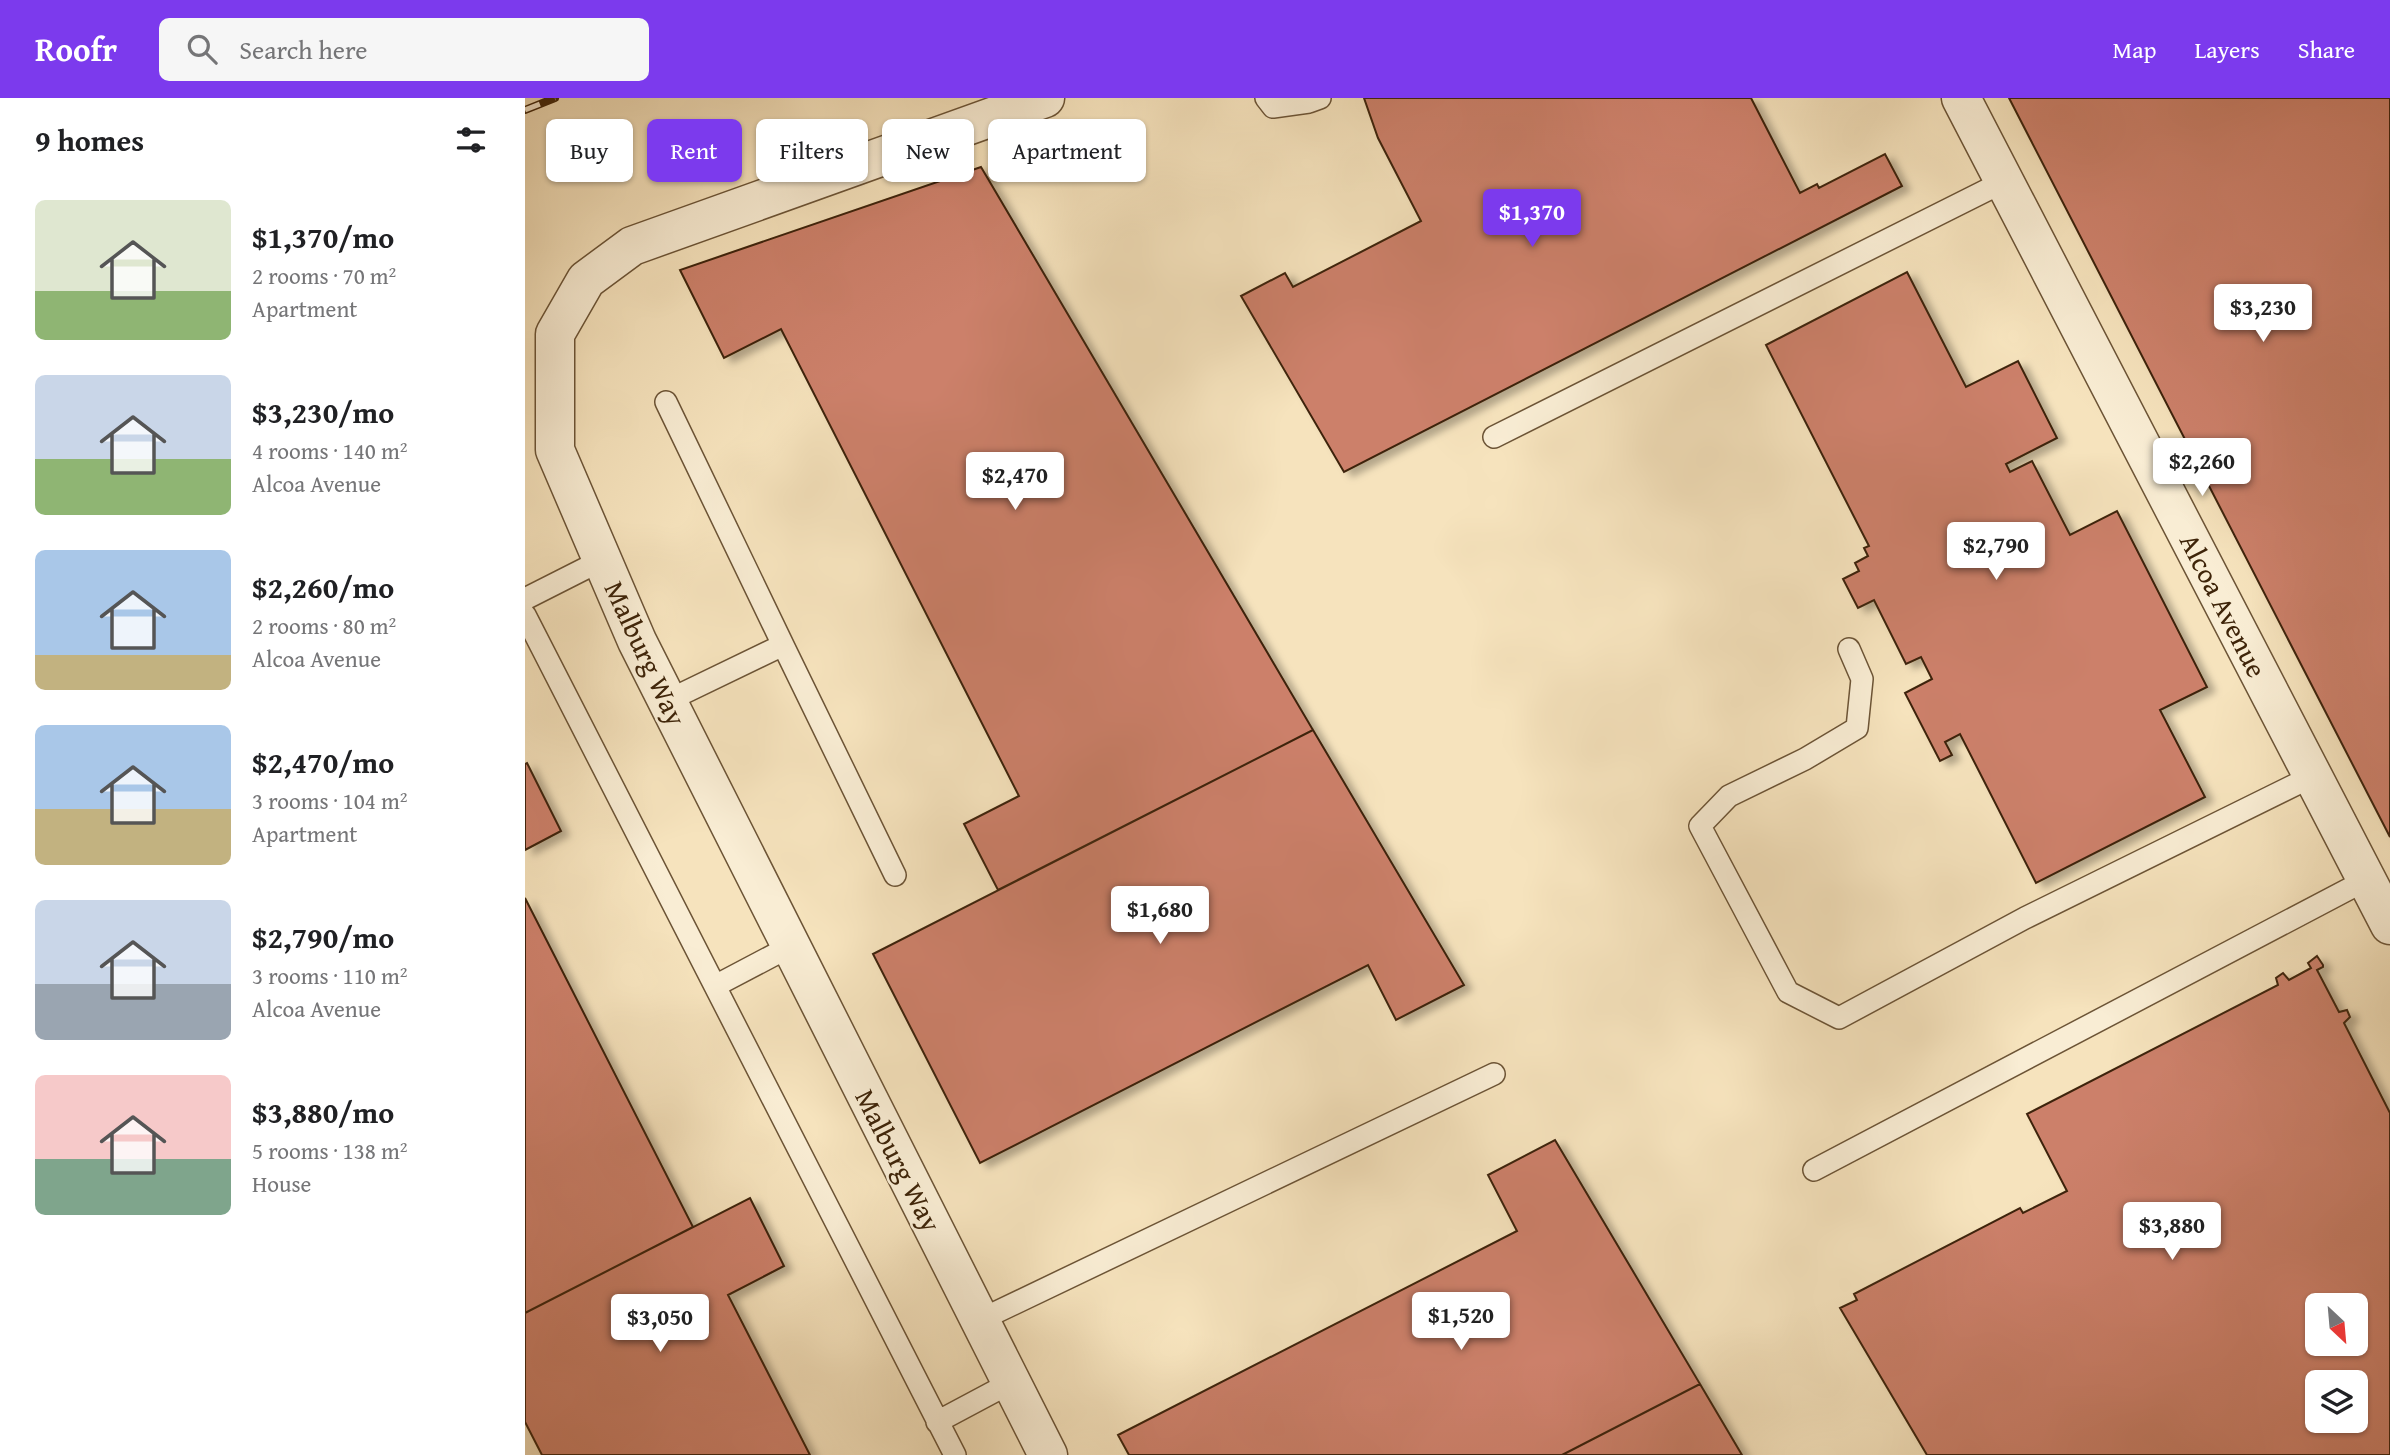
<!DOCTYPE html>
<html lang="en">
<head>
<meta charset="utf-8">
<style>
  :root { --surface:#fff; --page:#f6f6f6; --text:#202124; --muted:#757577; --accent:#7c3aed }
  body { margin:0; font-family:"Gentium Book Plus",serif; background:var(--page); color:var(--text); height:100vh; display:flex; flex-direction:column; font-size:26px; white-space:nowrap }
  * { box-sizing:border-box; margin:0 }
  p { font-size:23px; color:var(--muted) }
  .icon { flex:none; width:38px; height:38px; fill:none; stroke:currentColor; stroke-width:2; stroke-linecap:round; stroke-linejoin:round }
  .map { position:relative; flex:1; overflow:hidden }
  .sheet { display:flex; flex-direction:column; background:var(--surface); width:525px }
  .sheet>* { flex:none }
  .hud { position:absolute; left:21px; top:21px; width:665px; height:63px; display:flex; gap:14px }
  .needle { width:46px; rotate:154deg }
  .tools { position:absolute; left:1780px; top:1195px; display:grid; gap:14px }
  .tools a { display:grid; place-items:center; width:63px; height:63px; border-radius:10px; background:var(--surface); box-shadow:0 2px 5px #0004; font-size:35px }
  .price { position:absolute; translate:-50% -60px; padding:0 16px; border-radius:7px; background:#fff; color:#222; font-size:23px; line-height:46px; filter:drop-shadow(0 2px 4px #0008) }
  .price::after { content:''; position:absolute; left:50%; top:42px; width:21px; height:16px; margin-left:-10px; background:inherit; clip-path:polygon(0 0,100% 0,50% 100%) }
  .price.on { background:var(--accent); color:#fff }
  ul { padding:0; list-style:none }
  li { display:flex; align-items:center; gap:21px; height:175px; padding:0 35px }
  li span { display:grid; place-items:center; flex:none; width:196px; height:140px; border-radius:10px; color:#555 }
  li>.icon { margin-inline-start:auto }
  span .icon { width:84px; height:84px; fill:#fffc; stroke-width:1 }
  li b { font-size:30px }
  h2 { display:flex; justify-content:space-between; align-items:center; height:84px; padding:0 35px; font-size:30px }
  .chip { padding:0 24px; border-radius:10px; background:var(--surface); box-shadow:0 2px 5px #0004; font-size:24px; line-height:63px }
  .chip.on { background:var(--accent); color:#fff }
  header { display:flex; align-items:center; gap:42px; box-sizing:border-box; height:98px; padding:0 35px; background:var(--accent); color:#fff }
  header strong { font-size:33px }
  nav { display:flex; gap:38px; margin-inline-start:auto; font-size:24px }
  .search { width:490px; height:63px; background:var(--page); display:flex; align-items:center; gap:18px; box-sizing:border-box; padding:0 24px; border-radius:10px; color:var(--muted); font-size:26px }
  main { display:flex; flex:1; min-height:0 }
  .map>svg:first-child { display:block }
  .building { fill:#cc806b; stroke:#3e2409; stroke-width:2; fill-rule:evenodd; filter:url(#shadow) }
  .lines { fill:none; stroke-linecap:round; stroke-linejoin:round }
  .lane-casing { stroke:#6c5436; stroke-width:24 }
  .street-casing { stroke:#6c5436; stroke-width:41 }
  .lane { stroke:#f9edd4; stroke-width:21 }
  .street { stroke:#f9edd4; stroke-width:38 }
  .rail-casing { stroke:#3e2409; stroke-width:8 }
  .rail { stroke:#f9edd4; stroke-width:5; stroke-dasharray:16; stroke-linecap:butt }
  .labels { text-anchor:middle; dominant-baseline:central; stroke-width:5; stroke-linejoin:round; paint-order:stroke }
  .street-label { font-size:28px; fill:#3e2409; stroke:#f9edd4 }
</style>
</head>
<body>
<header>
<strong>Roofr</strong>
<div class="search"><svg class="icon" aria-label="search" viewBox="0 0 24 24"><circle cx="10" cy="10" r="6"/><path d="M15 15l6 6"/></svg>Search here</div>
<nav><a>Map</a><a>Layers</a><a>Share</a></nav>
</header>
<main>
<section class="sheet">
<h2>9 homes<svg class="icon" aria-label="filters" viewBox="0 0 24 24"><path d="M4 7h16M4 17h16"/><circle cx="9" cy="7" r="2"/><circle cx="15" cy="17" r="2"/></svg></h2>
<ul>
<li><span style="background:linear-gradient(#dfe7d0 65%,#8fb573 0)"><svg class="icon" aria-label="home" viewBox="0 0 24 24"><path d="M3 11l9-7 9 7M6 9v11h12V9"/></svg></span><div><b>$1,370/mo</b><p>2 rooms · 70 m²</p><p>Apartment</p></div></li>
<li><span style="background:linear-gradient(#c9d6e8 60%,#8fb573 0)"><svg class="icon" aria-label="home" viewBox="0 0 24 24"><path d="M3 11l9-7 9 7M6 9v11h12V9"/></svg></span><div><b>$3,230/mo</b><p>4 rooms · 140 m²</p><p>Alcoa Avenue</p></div></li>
<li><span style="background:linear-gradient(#a9c7e8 75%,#c2b280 0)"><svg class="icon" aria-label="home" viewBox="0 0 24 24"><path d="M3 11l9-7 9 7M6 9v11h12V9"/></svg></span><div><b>$2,260/mo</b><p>2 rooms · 80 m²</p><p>Alcoa Avenue</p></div></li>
<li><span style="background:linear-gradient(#a9c7e8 60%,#c2b280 0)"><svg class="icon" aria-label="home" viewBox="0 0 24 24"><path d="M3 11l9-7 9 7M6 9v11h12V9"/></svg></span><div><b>$2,470/mo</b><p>3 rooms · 104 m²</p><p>Apartment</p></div></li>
<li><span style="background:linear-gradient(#c9d6e8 60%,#9aa5b1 0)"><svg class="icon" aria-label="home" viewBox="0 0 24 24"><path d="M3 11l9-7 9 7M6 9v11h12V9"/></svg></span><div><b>$2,790/mo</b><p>3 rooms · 110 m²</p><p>Alcoa Avenue</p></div></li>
<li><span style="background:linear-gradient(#f6c9c9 60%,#7fa58c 0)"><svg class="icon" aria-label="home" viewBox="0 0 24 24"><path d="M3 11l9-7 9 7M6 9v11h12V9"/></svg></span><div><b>$3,880/mo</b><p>5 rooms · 138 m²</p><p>House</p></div></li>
</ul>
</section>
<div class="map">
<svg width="1865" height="1357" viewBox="0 0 1865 1357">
  <defs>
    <filter id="shadow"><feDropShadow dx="8" dy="4.5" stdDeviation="3.5" flood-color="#0004"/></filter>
  </defs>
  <rect width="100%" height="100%" fill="#f6e3bd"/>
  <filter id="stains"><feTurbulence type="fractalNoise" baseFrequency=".00286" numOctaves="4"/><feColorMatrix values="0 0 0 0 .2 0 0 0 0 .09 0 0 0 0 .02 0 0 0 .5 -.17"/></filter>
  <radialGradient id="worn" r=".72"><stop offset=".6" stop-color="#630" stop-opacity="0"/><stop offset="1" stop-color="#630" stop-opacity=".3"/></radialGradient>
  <path class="building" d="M839,0h387l49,95 17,-9 2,4 66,-34 17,32 -558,286 -103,-176 44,-23 8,14 128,-66 -43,-83z
    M1484,0h381v739z
    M456,69l332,563 -315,160 -34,-66 55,-28 -238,-467 -57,29 -44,-88z
    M1382,174l59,115 52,-26 39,77 -51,26 4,8 22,-11 38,74 47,-24 90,176 -47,23 45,87 -169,86 -76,-149 -15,8 7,13 -12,6 -35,-68 27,-14 -11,-22 -15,7 -32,-64 -16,8 -15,-29 16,-8 -4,-8 13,-7 -4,-8 5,-2 -103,-201z
    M788,632l151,255 -68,35 -28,-55 -388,198 -107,-209z
    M2,665l34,68 -36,19v-86z
    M0,800l168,329 -168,86z
    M1792,858l6,9v2l-6,3 22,42 8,-2 3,7 -6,6 46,90v342h-463l-87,-147 17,-8 -3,-6 166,-86 3,5 44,-22 -40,-77 251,-129 -2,-7 7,-5 6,7 22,-12 -3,-5zM1792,1208h38v38h-38zM1792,1284h38v39h-38z
    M1030,1042l145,244 -138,71h-433l-11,-20 399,-204 -29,-56z
    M225,1100l34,68 -56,29 82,160h-268l-17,-33v-109z
    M1175,1286l42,71h-180z"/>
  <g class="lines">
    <defs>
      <path id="lane" d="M741,0l7,9 36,-5 11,-4
        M141,304l117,243
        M969,339l511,-256
        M0,501l77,-39
        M0,517l430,840
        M1324,551l13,30 -5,49 -52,31 -76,37 -29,30 88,166 51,26 186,-100 288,-142
        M142,603l116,-56 112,230
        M190,888l76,-40
        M1289,1072l552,-290
        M455,1222l514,-246
        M412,1324l75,-40"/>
      <path id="street" d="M520,0l-413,148 -46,34 -31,54v116l82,191 411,814
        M1436,0l429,827"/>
    </defs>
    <use href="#lane" class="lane-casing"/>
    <use href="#street" class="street-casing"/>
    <use href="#lane" class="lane"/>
    <use href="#street" class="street"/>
    <defs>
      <path id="rail" d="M0,12l30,-12"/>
    </defs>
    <use href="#rail" class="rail-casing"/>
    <use href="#rail" class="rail"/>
  </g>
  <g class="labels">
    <g class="street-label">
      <text transform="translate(1699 507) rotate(63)">Alcoa Avenue</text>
      <text transform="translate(121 555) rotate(65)">Malburg Way</text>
      <text transform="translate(374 1062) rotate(63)">Malburg Way</text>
    </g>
  </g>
  <rect width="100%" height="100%" filter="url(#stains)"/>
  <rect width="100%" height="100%" fill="url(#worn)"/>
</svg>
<div class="tools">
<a><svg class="needle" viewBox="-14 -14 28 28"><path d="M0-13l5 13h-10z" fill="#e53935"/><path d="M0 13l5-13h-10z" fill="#757577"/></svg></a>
<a><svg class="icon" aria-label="layers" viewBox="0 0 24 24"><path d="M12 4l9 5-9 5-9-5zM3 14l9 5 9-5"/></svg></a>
</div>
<b class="price on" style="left:1007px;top:151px">$1,370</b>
<b class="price" style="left:1738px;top:246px">$3,230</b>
<b class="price" style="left:1677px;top:400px">$2,260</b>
<b class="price" style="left:490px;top:414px">$2,470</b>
<b class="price" style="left:1471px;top:484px">$2,790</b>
<b class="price" style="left:635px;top:848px">$1,680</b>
<b class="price" style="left:1647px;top:1164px">$3,880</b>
<b class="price" style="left:936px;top:1254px">$1,520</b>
<b class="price" style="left:135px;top:1256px">$3,050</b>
<div class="hud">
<a class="chip">Buy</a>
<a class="chip on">Rent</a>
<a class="chip">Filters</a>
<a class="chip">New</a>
<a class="chip">Apartment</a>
</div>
</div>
</main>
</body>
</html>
